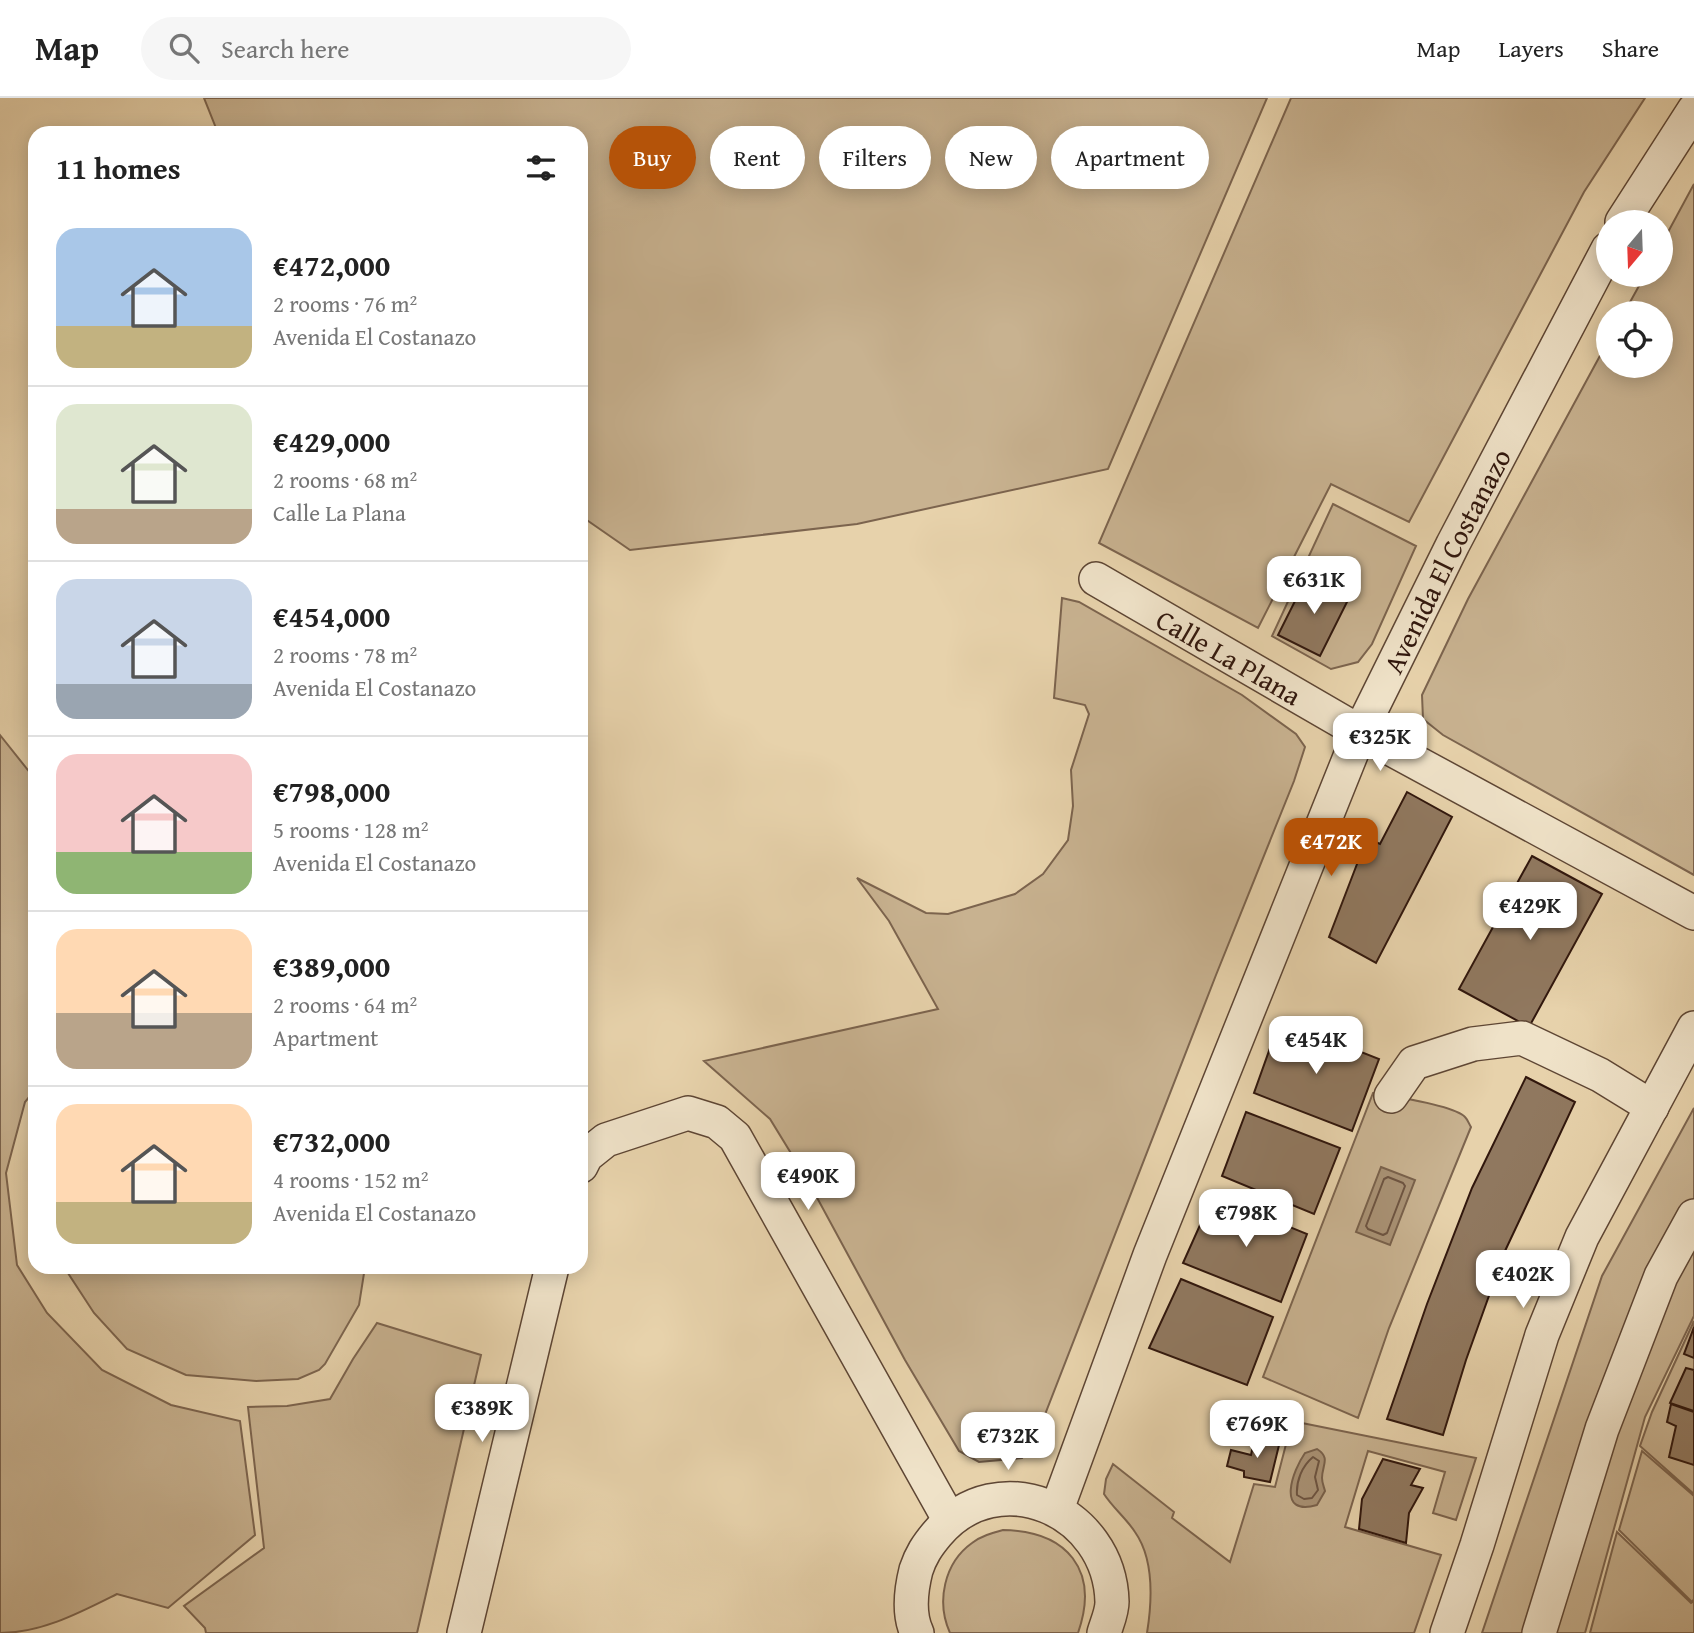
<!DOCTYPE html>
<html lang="en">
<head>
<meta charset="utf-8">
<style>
  :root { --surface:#fff; --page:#f6f6f6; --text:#222; --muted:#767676; --line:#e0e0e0; --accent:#b45309 }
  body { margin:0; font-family:"Gentium Book Plus",serif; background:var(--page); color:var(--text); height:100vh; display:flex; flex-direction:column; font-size:26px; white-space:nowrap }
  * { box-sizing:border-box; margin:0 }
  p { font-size:23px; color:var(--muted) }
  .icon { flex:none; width:38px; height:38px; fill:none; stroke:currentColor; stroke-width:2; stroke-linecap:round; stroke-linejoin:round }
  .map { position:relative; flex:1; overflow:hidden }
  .side { position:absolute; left:28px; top:28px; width:560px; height:1148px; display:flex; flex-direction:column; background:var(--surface); border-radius:21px; box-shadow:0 4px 18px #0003 }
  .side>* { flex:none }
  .banner { position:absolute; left:609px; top:28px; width:665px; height:63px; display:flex; gap:14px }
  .needle { width:46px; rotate:199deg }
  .controls { position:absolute; left:1596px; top:112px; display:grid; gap:14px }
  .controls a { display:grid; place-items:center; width:77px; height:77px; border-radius:50%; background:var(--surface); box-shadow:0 4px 18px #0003; font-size:35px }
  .price { position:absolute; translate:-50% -60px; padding:0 16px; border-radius:14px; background:#fff; color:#222; font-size:23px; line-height:46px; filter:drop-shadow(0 2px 4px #0008) }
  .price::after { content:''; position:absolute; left:50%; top:42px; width:21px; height:16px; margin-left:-10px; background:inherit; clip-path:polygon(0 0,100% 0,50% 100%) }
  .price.active { background:var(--accent); color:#fff }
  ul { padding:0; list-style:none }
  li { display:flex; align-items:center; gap:21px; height:175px; padding:0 28px }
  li+li { border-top:2px solid var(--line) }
  li span { display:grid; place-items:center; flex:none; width:196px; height:140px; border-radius:21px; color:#555 }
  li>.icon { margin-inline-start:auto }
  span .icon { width:84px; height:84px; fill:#fffc; stroke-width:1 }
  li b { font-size:30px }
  h2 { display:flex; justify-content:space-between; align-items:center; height:84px; padding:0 28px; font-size:30px }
  .pill { padding:0 24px; border-radius:32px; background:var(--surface); box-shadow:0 4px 18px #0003; font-size:24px; line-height:63px }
  .pill.active { background:var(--accent); color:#fff }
  header { display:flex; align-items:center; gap:42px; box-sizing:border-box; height:98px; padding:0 35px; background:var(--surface); border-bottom:2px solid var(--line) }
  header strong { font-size:33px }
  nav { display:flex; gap:38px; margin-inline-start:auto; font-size:24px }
  .search { width:490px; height:63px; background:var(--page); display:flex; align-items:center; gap:18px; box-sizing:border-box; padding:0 24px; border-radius:38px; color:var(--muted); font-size:26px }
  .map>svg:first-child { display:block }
  .green { fill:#c8b290; stroke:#7c644e; stroke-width:2 }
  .water { fill:#a99275; stroke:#79614b; stroke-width:2 }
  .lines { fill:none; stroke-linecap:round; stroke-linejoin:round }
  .shore { stroke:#6d5441; stroke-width:2 }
  .building { fill:#90785f; stroke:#31170d; stroke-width:2 }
  .minor-casing { stroke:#5e4634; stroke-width:36 }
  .minor { stroke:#efe2c8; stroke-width:33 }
  .labels { text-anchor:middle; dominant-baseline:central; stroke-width:5; stroke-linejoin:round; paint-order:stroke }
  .street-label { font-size:28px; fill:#31170d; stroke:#efe2c8 }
</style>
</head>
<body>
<header>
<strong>Map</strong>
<div class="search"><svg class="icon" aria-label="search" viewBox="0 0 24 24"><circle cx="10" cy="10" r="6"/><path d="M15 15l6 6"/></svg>Search here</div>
<nav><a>Map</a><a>Layers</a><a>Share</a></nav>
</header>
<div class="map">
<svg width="1694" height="1535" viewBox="0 0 1694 1535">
  <rect width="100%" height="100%" fill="#e7d2ab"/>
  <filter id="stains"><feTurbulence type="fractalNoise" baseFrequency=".00286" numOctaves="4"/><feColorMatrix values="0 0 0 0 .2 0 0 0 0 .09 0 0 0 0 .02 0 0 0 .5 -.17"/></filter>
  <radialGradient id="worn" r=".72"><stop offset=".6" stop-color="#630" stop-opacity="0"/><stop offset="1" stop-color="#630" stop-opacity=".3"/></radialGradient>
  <path class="green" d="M204,0h1063l-159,371 -251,55 -227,26 -49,-34v-383h-363z
    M1291,0h354l-61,94 -175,330 -78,-38 -73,144 -159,-85z
    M1694,86v691l-251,-140 -20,-16 -1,-24 46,-96 140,-258v25h53v-53h-37l21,-38h16v-30z
    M1333,406l83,42 -44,98 -14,18 -27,7 -59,-33z
    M1062,500l17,4 163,93 54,39 9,13 -11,34 -78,194 -179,460 -15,23 -43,4 -20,-11 -54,-91 -97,-179 -38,-62 -66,-58 234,-52 -49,-88 -32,-43 69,35 22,1 67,-20 28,-20 25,-34 5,-34 -2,-36 18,-56 -4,-9 -31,-7z
    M0,637l35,44v311l-10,12 -19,71 11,92 30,48 55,57 69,35 69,16 15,114 -87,73 -51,-14c-36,18 -75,39 -117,39z
    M1373,995c18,3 81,12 92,24 3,3 4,7 6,10l-82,201 -31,90 -95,-41z
    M1694,1010v208l-49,101 -60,216h-103l120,-357z
    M64,1169h301l-6,38 -34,59 -6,6 -21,9 -42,2 -70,-6 -59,-26 -33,-36z
    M1694,1223v173l-54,-48 12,-34z
    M377,1225l104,32 -64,278h-211l-1,-5 -21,-22 80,-58 -16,-141 39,-1 43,-7 23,-40z
    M1292,1323l184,37 -20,62 -23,-7 12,-41 -77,-21 -23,76 96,28 -27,78h-267c5,-31 7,-74 -12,-101 -9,-14 -22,-24 -31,-38l2,-15 7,-15 61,48 -2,6 58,44 24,-78 21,3z
    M1642,1353l52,45v103l-2,3 -73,-72z
    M1003,1432c64,1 97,40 75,103h-128c-14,-31 -6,-70 22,-90 9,-7 20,-10 31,-13z
    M1617,1434l74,71 3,-2v32h-104z"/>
  <path class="water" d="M1381,1069l34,13 -25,65 -34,-13z
    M1317,1351c14,9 5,16 5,29 0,5 2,9 3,13l-8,14c-42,12 -24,-35 -12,-52z"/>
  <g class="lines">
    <path class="shore" d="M1388,1079l15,6 2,3 -18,47 -4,2 -15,-6 -2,-3 18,-47z
      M1313,1359l6,4 -4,16 3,13 -6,8 -8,1 -7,-4c-1,-14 5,-29 16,-38z"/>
  </g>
  <path class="building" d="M1308,477l42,21 -30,60 -42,-21z
    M1407,694l45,25 -76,146 -47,-26 38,-99 13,6z
    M1532,758l70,38 -73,133 -70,-38z
    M1280,922l99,39 -27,72 -98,-38z
    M1526,979l49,25 -70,149 -39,109 -23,75 -56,-16 40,-115 45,-116z
    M1246,1014l94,36 -26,66 -92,-38z
    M1213,1098l94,38 -26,68 -98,-39z
    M1181,1181l92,38 -26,68 -98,-37z
    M1694,1229v31l-10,-4z
    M1686,1270l8,2v41l-24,-8z
    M1671,1306l23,8v53l-25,-8 7,-31 -9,-4z
    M1255,1338l25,5 -10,41 -26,-5v-6l-17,-5 4,-16 20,5z
    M1383,1361l37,10 -9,16 12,3 -14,25 -3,30 -47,-14 3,-30z"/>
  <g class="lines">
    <defs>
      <g id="minor">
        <path d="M1622,124l72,-112"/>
        <path id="s1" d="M1096,481l264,153 334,181"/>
        <path d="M1391,998l23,-33 59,-19 49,-6 78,37 52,32"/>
        <path d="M581,1068l5,-10 20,-16 82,-27 29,9 18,15 214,382"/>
        <path id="s2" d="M1057,1411l93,-254 210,-523 93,-188 155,-295"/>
        <path d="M464,1535l88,-366"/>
        <path d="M917,1535c-9,-19 -6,-43 -1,-63 5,-15 11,-24 21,-36 61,-73 173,-24 175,68 0,10 -5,21 -8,31"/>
        <path d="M1447,1535l30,-88 65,-210 40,-98 112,-209"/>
        <path d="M1539,1535l63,-204 59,-153 33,-60"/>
      </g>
    </defs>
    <use href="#minor" class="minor-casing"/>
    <use href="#minor" class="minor"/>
  </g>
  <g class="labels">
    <g class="street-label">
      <text stroke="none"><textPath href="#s2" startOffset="1026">Avenida El Costanazo</textPath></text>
      <text stroke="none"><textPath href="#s1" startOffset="154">Calle La Plana</textPath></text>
    </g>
  </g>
  <rect width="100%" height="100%" filter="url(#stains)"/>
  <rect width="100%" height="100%" fill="url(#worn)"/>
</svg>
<div class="controls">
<a><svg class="needle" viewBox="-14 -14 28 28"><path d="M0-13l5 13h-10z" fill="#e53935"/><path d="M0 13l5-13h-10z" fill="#767676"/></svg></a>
<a><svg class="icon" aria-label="locate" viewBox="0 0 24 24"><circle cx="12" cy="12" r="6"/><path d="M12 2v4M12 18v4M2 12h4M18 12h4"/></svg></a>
</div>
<b class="price" style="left:1314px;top:518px">€631K</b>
<b class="price" style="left:1380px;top:675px">€325K</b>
<b class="price active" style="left:1331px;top:780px">€472K</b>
<b class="price" style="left:1530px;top:844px">€429K</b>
<b class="price" style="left:1316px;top:978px">€454K</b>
<b class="price" style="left:808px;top:1114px">€490K</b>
<b class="price" style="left:1246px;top:1151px">€798K</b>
<b class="price" style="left:1523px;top:1212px">€402K</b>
<b class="price" style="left:482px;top:1346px">€389K</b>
<b class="price" style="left:1257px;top:1362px">€769K</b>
<b class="price" style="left:1008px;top:1374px">€732K</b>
<div class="banner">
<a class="pill active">Buy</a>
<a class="pill">Rent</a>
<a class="pill">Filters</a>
<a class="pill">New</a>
<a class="pill">Apartment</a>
</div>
<section class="side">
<h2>11 homes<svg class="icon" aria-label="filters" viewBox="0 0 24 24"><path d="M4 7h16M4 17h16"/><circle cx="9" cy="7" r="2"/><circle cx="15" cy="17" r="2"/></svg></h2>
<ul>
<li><span style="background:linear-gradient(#a9c7e8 70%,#c2b280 0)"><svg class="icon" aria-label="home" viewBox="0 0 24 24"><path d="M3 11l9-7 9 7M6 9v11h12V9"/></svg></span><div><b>€472,000</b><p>2 rooms · 76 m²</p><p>Avenida El Costanazo</p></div></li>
<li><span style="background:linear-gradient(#dfe7d0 75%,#b9a48a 0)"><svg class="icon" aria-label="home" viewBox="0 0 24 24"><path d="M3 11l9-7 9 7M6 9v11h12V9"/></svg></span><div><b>€429,000</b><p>2 rooms · 68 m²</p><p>Calle La Plana</p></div></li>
<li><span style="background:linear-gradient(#c9d6e8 75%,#9aa5b1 0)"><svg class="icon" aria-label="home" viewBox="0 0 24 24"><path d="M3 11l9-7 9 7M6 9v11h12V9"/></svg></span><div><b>€454,000</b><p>2 rooms · 78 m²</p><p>Avenida El Costanazo</p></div></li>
<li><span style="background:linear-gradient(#f6c9c9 70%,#8fb573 0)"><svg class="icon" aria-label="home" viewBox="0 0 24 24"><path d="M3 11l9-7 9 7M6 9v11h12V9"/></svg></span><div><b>€798,000</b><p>5 rooms · 128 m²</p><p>Avenida El Costanazo</p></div></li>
<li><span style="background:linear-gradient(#ffd9b3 60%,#b9a48a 0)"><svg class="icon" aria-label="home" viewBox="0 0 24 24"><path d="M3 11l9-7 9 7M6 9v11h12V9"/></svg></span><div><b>€389,000</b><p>2 rooms · 64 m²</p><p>Apartment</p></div></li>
<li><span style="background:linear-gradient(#ffd9b3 70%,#c2b280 0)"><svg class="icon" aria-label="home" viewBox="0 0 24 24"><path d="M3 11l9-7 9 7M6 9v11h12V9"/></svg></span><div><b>€732,000</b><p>4 rooms · 152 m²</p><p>Avenida El Costanazo</p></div></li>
</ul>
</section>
</div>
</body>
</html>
